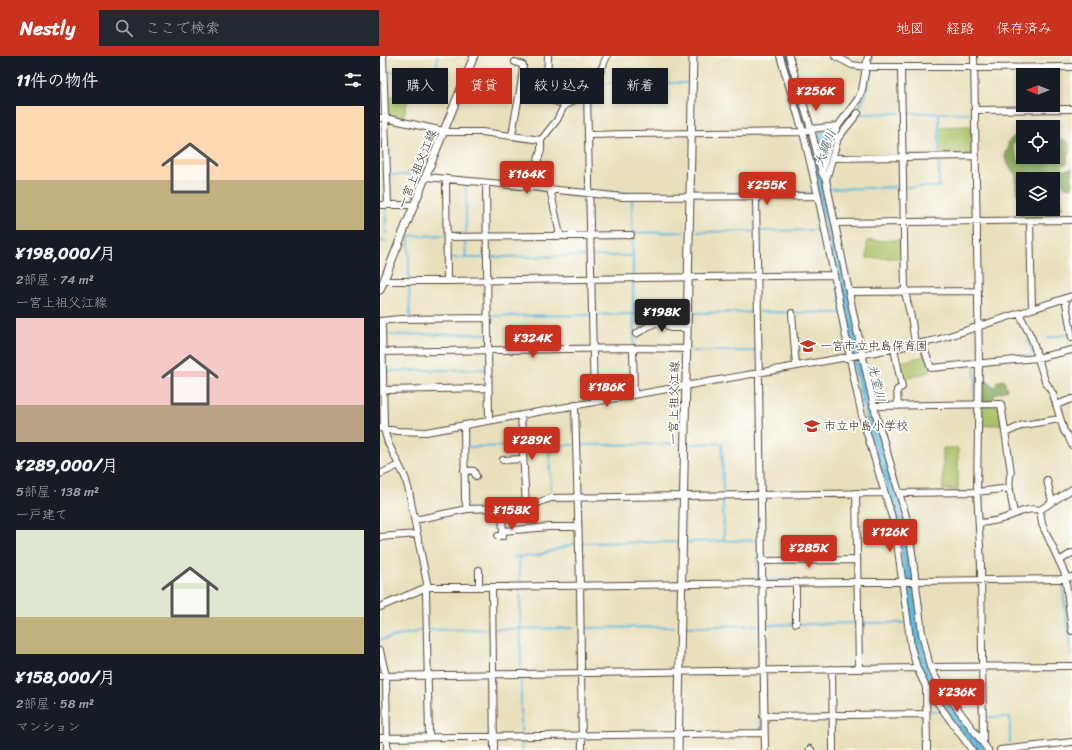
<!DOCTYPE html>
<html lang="ja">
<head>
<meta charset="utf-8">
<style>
  :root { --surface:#171b24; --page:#242831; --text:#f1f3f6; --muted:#9ea1a6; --accent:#c8321e }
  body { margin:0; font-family:Sriracha,"Klee One",sans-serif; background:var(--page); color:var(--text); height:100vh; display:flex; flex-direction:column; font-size:15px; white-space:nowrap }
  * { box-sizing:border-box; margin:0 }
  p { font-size:13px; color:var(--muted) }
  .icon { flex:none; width:22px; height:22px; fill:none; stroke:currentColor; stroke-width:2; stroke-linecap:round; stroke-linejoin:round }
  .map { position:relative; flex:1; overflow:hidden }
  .side { display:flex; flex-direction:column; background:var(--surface); width:380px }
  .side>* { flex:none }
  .guide { position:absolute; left:12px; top:12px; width:380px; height:36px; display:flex; gap:8px }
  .needle { width:26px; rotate:270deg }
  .tools { position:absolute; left:636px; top:12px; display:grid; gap:8px }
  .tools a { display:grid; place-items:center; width:44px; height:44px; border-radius:0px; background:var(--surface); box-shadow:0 2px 6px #0003; font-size:20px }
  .price { position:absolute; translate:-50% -34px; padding:0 9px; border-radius:4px; background:var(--accent); color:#fff; font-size:13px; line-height:26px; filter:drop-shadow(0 1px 2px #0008) }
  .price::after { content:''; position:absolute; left:50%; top:24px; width:12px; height:9px; margin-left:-6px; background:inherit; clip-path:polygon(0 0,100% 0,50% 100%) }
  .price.active { background:#222; color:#fff }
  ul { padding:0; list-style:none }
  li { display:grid; align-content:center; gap:8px; height:212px; padding:0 16px }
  li span { display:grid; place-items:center; height:124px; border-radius:0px; color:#555 }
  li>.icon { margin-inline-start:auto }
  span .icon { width:72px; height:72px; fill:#fffc; stroke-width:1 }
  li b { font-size:17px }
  h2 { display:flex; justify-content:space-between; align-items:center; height:48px; padding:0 16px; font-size:17px }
  .pill { padding:0 14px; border-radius:0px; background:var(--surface); box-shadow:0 2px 6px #0003; font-size:14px; line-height:36px }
  .pill.active { background:var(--accent); color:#fff }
  header { display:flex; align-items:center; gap:24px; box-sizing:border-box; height:56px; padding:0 20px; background:var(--accent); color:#fff }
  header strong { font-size:19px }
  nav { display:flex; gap:22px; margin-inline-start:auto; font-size:14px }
  .search { width:280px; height:36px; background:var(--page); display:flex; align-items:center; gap:10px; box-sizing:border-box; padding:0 14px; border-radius:0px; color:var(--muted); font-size:15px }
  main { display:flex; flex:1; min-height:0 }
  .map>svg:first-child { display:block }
  .green { fill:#abc267; stroke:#737642 }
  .forest { fill:#88a85c; stroke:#62693d; fill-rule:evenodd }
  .water { fill:#5eb9dc; stroke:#4c727d }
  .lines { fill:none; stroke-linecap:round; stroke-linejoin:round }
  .stream { stroke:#5eb9dc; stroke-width:2 }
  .river { stroke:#5eb9dc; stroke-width:11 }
  .minor-casing { stroke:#554536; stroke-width:8 }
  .major-casing { stroke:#554536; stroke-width:9 }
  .minor { stroke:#fff; stroke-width:6 }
  .major { stroke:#fff; stroke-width:7 }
  .labels { text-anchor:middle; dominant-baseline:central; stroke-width:3.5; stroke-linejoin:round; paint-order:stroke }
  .street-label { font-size:12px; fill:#3b2a1e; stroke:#fff }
  .poi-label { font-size:12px; fill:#3b2a1e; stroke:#fff; text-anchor:start }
  .water-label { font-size:13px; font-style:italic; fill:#475c60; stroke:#fff }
</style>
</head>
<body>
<header>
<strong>Nestly</strong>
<div class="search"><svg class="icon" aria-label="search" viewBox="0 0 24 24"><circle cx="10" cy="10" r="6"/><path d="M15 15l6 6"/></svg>ここで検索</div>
<nav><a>地図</a><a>経路</a><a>保存済み</a></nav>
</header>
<main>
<section class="side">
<h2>11件の物件<svg class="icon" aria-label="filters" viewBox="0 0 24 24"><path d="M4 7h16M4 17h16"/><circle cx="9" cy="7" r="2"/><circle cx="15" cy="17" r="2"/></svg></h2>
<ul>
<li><span style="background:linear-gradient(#ffd9b3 60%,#c2b280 0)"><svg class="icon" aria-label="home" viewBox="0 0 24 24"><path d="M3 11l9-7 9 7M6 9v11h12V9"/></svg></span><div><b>¥198,000/月</b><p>2部屋 · 74 m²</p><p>一宮上祖父江線</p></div></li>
<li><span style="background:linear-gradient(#f6c9c9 70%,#b9a48a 0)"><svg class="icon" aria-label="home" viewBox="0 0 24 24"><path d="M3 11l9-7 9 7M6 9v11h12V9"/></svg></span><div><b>¥289,000/月</b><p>5部屋 · 138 m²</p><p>一戸建て</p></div></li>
<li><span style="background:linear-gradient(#dfe7d0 70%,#c2b280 0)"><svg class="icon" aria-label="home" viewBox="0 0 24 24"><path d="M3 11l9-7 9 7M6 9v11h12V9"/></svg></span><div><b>¥158,000/月</b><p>2部屋 · 58 m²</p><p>マンション</p></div></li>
</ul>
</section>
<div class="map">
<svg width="692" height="694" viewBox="0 0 692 694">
  <rect width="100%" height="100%" fill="#fff"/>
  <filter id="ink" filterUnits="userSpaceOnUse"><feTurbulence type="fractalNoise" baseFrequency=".025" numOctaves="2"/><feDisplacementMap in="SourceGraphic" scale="8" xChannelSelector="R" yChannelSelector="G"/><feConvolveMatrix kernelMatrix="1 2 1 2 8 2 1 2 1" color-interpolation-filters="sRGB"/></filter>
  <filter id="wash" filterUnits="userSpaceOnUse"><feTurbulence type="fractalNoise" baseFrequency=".012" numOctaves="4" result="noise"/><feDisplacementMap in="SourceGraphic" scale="16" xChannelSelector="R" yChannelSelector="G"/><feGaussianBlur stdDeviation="0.9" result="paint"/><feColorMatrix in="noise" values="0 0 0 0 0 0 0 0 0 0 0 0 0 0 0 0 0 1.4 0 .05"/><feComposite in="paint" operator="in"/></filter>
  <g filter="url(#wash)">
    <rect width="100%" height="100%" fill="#e8e0bc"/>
    <path class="green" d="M7,40h22l-6,23 -15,-3 -1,-3z
      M591,70l1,28 -33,1v-28z
      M523,184v18h-36v-17z
      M545,300l6,15 -26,8 -4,-17z
      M602,350h15l2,1 3,17 -20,2z
      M563,392h15v42h-15z"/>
    <path class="forest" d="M633,81h2l2,3 -5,5 7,17 9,-3 1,-2h24v-5l3,-3 -1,-5 4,-4 4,-1 6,5v9l-2,3 1,5 -2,4 -1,-2 -4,5 5,2 2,-1h3l1,-2v21l-7,-1 -4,-5 -3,-1c-4,13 3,16 5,26l-21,12h-19c-5,-7 -1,-11 -2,-18 -1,-3 -4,-6 -4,-9 -2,-6 0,-10 -1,-15 -1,-8 -12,-10 -11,-25l3,-2v-8zM643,123h30v30h-30z
      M624,324l3,10 -13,4v8h-12v-21h6l4,6 5,-1 -1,-4z"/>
    <path class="water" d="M453,75l-10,28 -7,-23 4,-1 -1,-3z"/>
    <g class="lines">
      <path class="stream" d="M491,5l1,-5
        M664,15v4
        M6,16l51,-1v-15
        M0,26l1,25
        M216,27h91
        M477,55c7,-12 12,-21 13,-36
        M524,57h67
        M481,58l39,-1
        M559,58v41
        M10,119h31
        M86,128v51
        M441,131l2,-9
        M525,131h34v-29
        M450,133l72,-2
        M213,135l39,2 50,1
        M347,137h87
        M252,142l1,78
        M6,154v23
        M379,175l63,-1
        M315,176l60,-1
        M252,177l51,-1
        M85,183l1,19
        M0,185h6
        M213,200h40
        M108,201l101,-1
        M68,202h37
        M29,223v-43l36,-1
        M253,224l1,66
        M29,227l1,35
        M380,256l79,1 8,-2
        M313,257l62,-1v9
        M214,259l86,-2
        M110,260l100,-1
        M4,279l101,-1
        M668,282l21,-4 -1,-1
        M312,295h65
        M602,304l48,-5 2,-2 -4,-12
        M595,310v34
        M5,315l101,-2
        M310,388l32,-1 1,50
        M169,389l2,51
        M199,389l100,-1
        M145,390l49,-1
        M88,391l52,-1
        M343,442l1,43
        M307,486l71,-2v39
        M201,487l95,-1
        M139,500l1,28
        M132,501l24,-1 40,-13
        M386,524h30
        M682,529l10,70
        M140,533l1,83
        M480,567h45
        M384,569l92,-2
        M305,571l74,-2
        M203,572l90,-1
        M115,573l79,-1
        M49,574l61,-1
        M0,584l44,-10
        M141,621v57
        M549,655h13
        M566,655h5
        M607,661h23v25
        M381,675v-14
        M142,683v11"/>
      <path class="river" d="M405,0c7,24 15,47 22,70 5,18 8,37 13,56 17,73 30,146 46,218 10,43 27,84 36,126 10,49 7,100 24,148l54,76"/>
    </g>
  </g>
  <g filter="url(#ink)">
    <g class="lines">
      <defs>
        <path id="minor" d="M3,0l5,149
          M409,0l22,73 11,44 4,7
          M455,0l17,9 15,2h102l8,1 95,-1
          M594,0l5,307 -2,129 4,73 2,177
          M521,12l4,224 7,30 3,22
          M207,37l7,308
          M139,41l27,1 19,7
          M166,42l2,-42
          M595,54l97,-1
          M478,57l-20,25 -12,42 30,146 20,89 30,101 6,36 10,81 8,34 8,15 50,68
          M0,62h5l63,14h34l59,8
          M209,79c71,-2 142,-2 214,-3l8,-3 27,-3
          M132,80c3,-24 10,-47 11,-71l-8,-3
          M453,102l142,-2
          M442,115l9,-33 7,-12 20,-27 4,-9 6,-34
          M46,121l76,7 121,13 195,-1 -15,-64 -23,-76
          M66,123l1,102
          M106,127l3,237
          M150,130l11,-36v-10l16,-20 7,-14 23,-13 10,-14 10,-23
          M170,133l10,46
          M438,140l16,79 21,109 8,36 32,107 16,120 6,21 9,19 1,63
          M376,141l9,553
          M0,149h34
          M650,165l2,88
          M455,167l237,-3
          M67,181l184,-2
          M4,225h63l387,-6
          M469,236l128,-1
          M685,242l7,40
          M412,257l4,53
          M639,257l13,26 13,42 8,13 11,37 4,5 4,9
          M0,265l20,-2 87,-1
          M2,265l2,108 4,14 17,34 4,14 8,43 10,49 -1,8 3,147
          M256,278c10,-6 25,-19 34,-6h17
          M542,287l9,25 106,-10 35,-8
          M253,292l1,47
          M514,293l8,38 -5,3 1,16
          M0,296l253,-4 54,1
          M3,334l105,-2
          M195,349l5,181 2,164
          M676,349l16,-6
          M493,350l128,-2 10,68c-4,13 1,28 3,42
          M141,359l5,92
          M84,369l1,74 2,10
          M0,372l17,3 29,1 444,-79 67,-13 135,-44
          M625,377l18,-8 37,-6
          M123,404l20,-1
          M84,414l10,1 2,5
          M0,418l19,-9
          M667,424l5,22
          M476,437l3,176
          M519,437l78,-1 33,-4
          M660,454l2,14 23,50 7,57
          M35,464l52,-11 59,-2 25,-9 334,-5
          M600,467c8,-1 17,-2 25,-5 10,-4 24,-11 35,-8l32,-21
          M123,475l46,-4h29
          M118,480h5l-1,-28
          M0,481l37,-3
          M381,505l96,-1
          M679,505l13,-8
          M99,531v-17
          M112,531l2,163
          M0,551l47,-20h65l569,-8 11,-2
          M416,567v-41
          M0,595l6,25 1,74
          M550,611l142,-1
          M452,613l1,81
          M0,620l537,-8
          M546,631l46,63
          M383,660l163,-2
          M0,682l384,-5
          M430,693l1,1
          M620,694l72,-8"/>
        <path id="major" d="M0,234l94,-234
          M298,694l15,-694"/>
      </defs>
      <use href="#minor" class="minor-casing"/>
      <use href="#major" class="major-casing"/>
      <use href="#minor" class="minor"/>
      <use href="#major" class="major"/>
    </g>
  </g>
  <defs>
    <symbol id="school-bare" viewBox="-9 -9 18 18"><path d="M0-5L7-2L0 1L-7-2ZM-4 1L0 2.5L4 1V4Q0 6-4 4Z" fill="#c8321e" stroke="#fff" stroke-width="2.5" paint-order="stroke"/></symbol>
  </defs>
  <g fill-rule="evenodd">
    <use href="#school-bare" x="417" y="279" width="22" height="22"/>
    <use href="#school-bare" x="421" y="359" width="22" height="22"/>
  </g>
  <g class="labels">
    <g class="street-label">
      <text transform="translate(37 113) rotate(-68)">一宮上祖父江線</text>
      <text transform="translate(294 347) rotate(-89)">一宮上祖父江線</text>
    </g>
    <g class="poi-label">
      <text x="440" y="290">一宮市立中島保育園</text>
      <text x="444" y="370">市立中島小学校</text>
    </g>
    <g class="water-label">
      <text transform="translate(445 92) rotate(-69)">大縄川</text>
      <text transform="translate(497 327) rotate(77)">光堂川</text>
    </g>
  </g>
</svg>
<div class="tools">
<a><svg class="needle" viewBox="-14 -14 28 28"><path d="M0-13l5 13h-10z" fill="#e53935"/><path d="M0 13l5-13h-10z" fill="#9ea1a6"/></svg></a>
<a><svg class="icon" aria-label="locate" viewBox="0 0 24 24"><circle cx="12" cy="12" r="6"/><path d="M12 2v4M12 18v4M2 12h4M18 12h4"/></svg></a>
<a><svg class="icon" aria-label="layers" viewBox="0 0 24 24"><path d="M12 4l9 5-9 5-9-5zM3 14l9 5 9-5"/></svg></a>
</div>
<b class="price" style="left:436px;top:56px">¥256K</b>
<b class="price" style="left:147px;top:139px">¥164K</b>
<b class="price" style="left:387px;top:150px">¥255K</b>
<b class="price active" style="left:282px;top:277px">¥198K</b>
<b class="price" style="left:153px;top:303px">¥324K</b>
<b class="price" style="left:227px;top:352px">¥186K</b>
<b class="price" style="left:152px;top:405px">¥289K</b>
<b class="price" style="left:132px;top:475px">¥158K</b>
<b class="price" style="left:510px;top:497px">¥126K</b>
<b class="price" style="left:429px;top:513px">¥285K</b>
<b class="price" style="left:577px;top:657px">¥236K</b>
<div class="guide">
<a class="pill">購入</a>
<a class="pill active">賃貸</a>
<a class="pill">絞り込み</a>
<a class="pill">新着</a>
</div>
</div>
</main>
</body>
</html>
